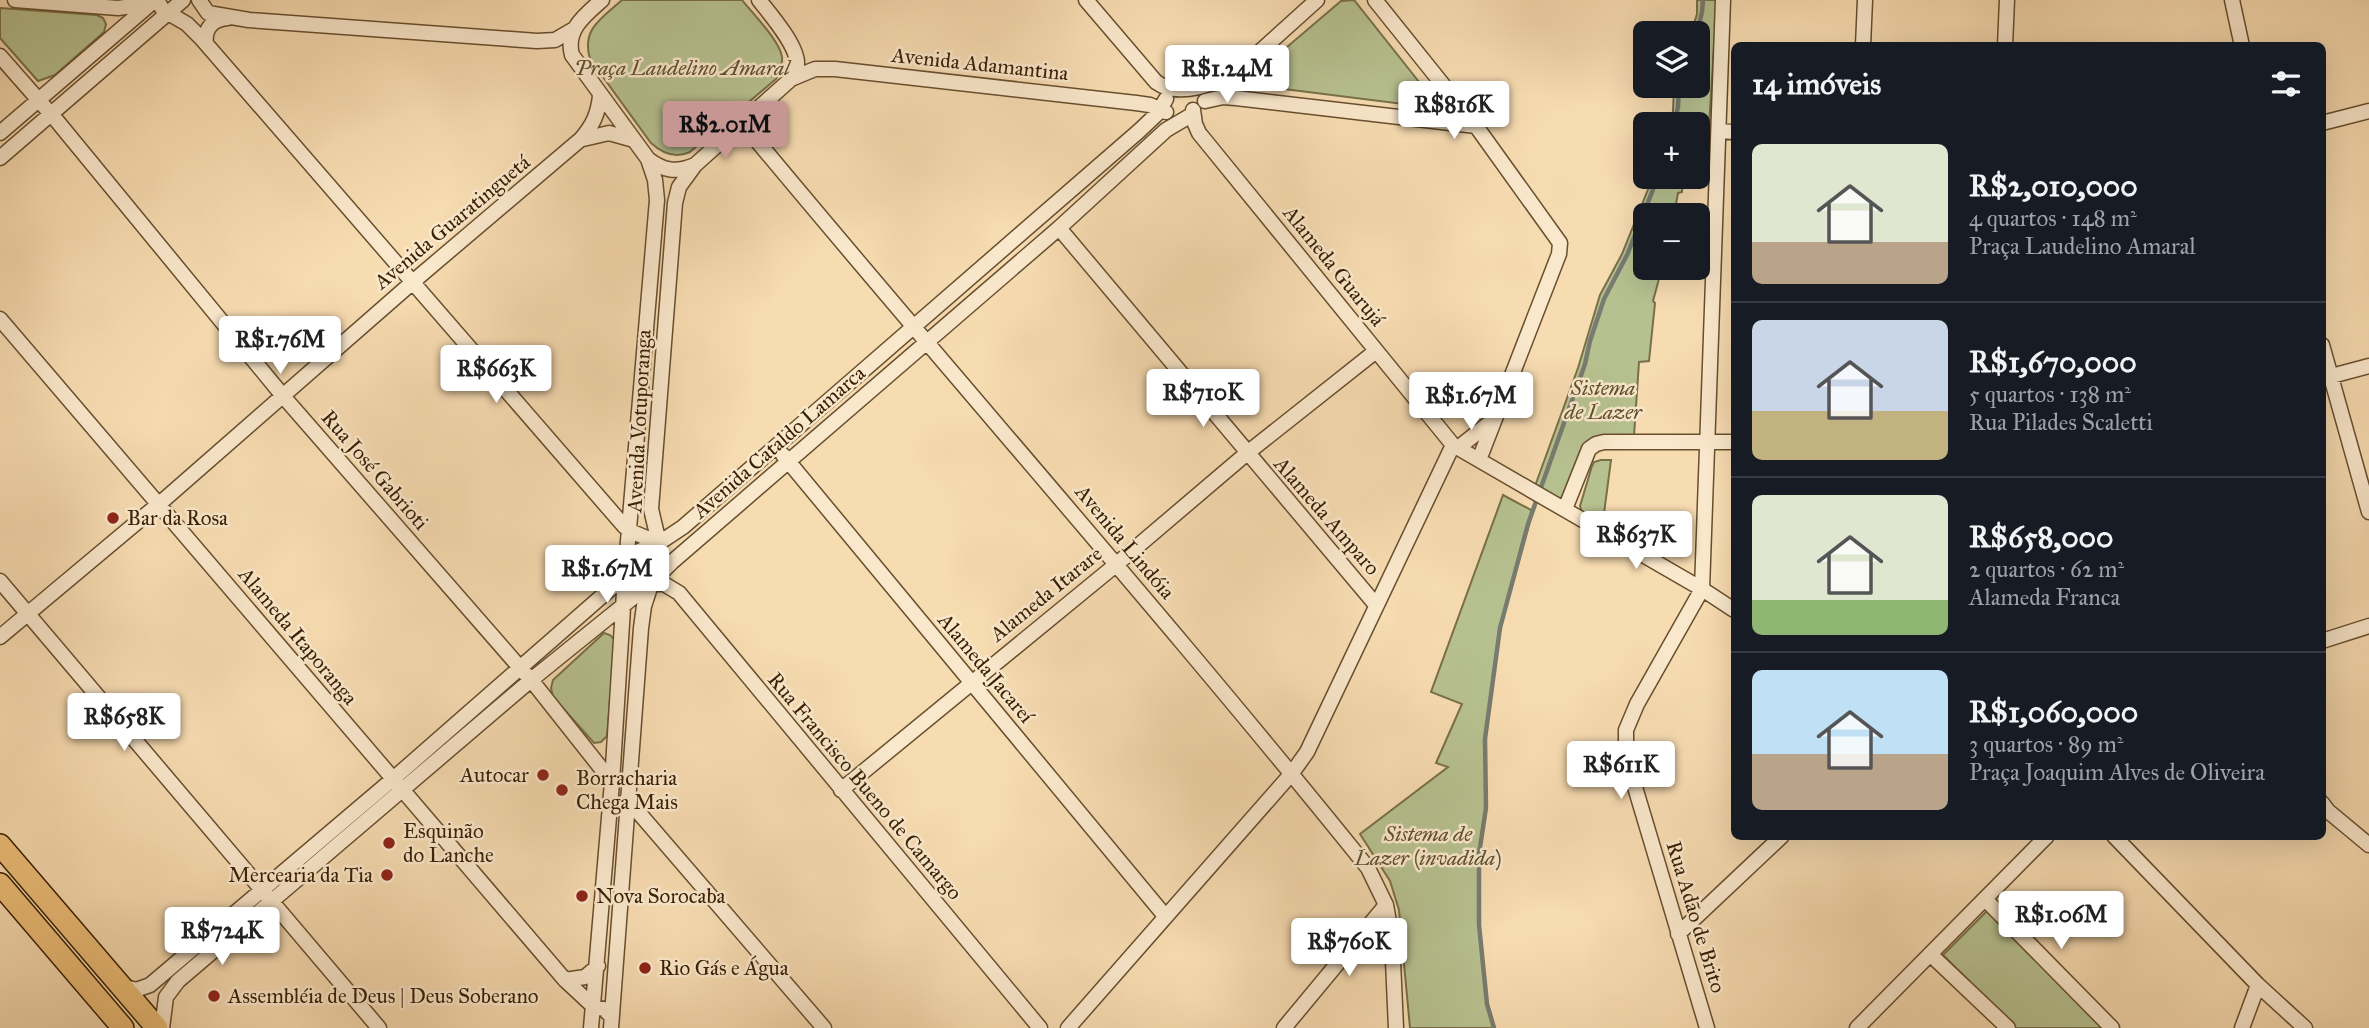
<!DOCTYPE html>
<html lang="pt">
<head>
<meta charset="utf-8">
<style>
  :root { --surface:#171b24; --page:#242831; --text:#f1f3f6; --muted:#9ea1a6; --line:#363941; --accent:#c59692 }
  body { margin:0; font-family:"IM FELL Great Primer",serif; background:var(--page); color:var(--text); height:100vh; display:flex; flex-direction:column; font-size:26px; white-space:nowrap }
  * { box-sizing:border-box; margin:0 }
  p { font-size:23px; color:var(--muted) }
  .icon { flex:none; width:38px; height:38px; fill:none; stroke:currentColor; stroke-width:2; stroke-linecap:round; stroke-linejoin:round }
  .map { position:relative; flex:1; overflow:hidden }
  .panel { position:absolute; left:1731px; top:42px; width:595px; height:798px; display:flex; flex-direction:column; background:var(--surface); border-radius:10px; box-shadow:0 7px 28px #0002 }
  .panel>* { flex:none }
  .buttons { position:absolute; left:1633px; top:21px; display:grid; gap:14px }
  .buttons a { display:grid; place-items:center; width:77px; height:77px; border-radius:10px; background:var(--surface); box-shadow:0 7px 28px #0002; font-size:35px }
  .price { position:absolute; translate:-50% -60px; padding:0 16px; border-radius:7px; background:#fff; color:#222; font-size:23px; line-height:46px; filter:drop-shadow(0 2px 4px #0008) }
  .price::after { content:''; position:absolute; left:50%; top:42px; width:21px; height:16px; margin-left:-10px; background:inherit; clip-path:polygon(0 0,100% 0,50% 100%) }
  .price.selected { background:var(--accent); color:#111 }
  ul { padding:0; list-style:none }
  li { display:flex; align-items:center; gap:21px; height:175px; padding:0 21px }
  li+li { border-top:2px solid var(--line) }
  li span { display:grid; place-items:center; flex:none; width:196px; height:140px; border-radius:10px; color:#555 }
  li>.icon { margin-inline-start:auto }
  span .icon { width:84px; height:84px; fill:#fffc; stroke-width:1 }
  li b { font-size:30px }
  h2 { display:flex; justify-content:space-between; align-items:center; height:84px; padding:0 21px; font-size:30px }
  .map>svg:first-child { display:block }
  .green { fill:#b7c190; stroke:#787048; stroke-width:2 }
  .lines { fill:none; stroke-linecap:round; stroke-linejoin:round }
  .stream { stroke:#787b6f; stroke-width:4.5 }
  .minor-casing { stroke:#684e2d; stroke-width:17 }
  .primary-casing { stroke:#391f01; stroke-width:24 }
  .minor { stroke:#fae8cc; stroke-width:14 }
  .primary { stroke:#ecbe78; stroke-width:21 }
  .poi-dot { fill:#8f2418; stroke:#fae8cc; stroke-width:2.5 }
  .labels { text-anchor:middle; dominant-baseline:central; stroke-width:5; stroke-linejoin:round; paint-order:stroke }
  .street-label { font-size:21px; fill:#391f01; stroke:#fae8cc }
  .park-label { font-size:21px; font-style:italic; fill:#5f502c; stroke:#fae8cc }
  .poi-label { font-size:21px; fill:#391f01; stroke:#fae8cc; text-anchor:start }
</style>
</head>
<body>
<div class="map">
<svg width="2369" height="1028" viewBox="0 0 2369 1028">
  <rect width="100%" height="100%" fill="#f7dbb1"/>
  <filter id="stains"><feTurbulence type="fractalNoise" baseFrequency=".00286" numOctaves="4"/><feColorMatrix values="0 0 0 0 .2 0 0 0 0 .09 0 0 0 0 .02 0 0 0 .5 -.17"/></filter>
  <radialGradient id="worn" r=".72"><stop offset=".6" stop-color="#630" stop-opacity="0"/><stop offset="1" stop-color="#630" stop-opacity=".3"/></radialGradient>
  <path class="green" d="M622,0h120c11,14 38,41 40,57 1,8 -3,15 -6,22l-86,73c-15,7 -28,1 -39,-9l-61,-84c-9,-30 12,-41 32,-59z
    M1354,0l73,92 -1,8 -7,6 -166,-21 -2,-4 2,-5 88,-75z
    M1697,0h20l-9,142 -7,2 -1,31h-2v-51h-29l4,-13 1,-25h24v-53h-7l6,-19z
    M0,8l97,7 6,3 3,6 -2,8 -49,43 -17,6 -38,-43z
    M1653,177h30l-1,15 -4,1 -4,22h-29v53h17l-9,33 2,2 -6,58 -10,1 -5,74h-32l-39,61 -4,2 -24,-13 43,-118 22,-73 22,-41z
    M1601,460h10l-8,61 -21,-9 -2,-6 12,-40 2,-4z
    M1503,495l30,16 -33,117 -15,111 1,69 -7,49v68l8,79 7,24h-84l-11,-118 -9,-29 -30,-47 88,-67 -12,-4 26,-59 -31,-12z
    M604,633l6,2 5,5 -8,96 -6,6 -7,1 -41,-46 -2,-9 2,-8z
    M1987,911l118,117h-89l-73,-73z"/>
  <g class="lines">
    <path class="stream" d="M1697,33l5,-21 1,-12
      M1674,124l4,-17 1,-21
      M1494,1028l-7,-24 -8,-79v-71l7,-46 -1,-69 15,-111 28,-104 57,-160 5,-23 14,-42 23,-44 31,-78"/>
    <defs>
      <path id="minor" d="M15,0l103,8 29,-4
        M157,0l6,10 24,14 14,14 423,488 6,5 29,12
        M199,0l9,13 41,7 288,21 18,-1 19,-11
        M602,0c-17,15 -37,30 -30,55l76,104c16,12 28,14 47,6l96,-86c3,-5 6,-10 6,-15 1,-18 -27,-50 -38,-64
        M1086,0l70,82c24,17 61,1 84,-13
        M1375,0l101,126 84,117 -1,11 -80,206
        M2232,0l10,46
        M206,44c-2,-16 7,-25 22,-26
        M1863,46l2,-46
        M2005,46l2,-46
        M0,56l57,65 226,275 253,290 76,96
        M1235,74l82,-74
        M791,79l24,-10h20l301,34 14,2 16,7
        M1205,101l18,-4 13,1 240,28
        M1193,110l2,14 4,9 254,312 249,144 32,21
        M750,115l1,14 7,13c202,243 412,480 610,726l18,37 6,34 4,89
        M2322,123l47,-12
        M1719,131l15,1
        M0,133l155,-133
        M583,139l26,-6 25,7
        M0,158l183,-158
        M1059,228l317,377
        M0,319l565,661 29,27 10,2 7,7
        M2322,345l47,167
        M2324,378l45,-12
        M1458,448l34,-27
        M783,455l382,461
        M1565,509l24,-60 7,-5 8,-2h130
        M0,581l379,447
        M651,583l13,1 15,9 361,435
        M0,637l166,-139 256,-224 159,-135c12,-14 17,-25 19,-43
        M2322,641l47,-15
        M841,790l271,-222 134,-114 130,-103
        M627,799l197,229
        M2322,803l6,8 41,34
        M2114,836l144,149 47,43
        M1985,899l127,129
        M1678,934l104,-98
        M1930,954l78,74
        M565,980l20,-3 13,-11
        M122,986l14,4 14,-5 243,-206 232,-203 14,-25 20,-8 24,-16 456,-396 19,-18 8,-14
        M162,1028l4,-31 12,-16 353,-301 120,-97 21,-21 387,-334 107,-98 22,-13
        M591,1028l21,-246 13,-206 32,-376 -2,-20 -7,-21
        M611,1028l30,-400 3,-22 15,-46v-17l-8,-34 24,-306 4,-16 16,-22
        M1068,1028l224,-255 15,-21 146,-307
        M1284,1028l102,-123
        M1707,1028l-81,-271v-27l11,-26 65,-115 21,-589
        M1857,1028l190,-192
        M2242,1028l16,-43"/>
      <path id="primary" d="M0,845l157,183
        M0,884l123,144"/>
    </defs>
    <use href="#minor" class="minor-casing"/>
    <use href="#primary" class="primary-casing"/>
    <use href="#minor" class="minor"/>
    <use href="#primary" class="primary"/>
  </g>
  <g class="poi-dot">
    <circle cx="113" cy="518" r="7"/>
    <circle cx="543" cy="775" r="7"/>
    <circle cx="562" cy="790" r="7"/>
    <circle cx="389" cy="843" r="7"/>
    <circle cx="387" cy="875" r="7"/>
    <circle cx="582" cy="896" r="7"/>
    <circle cx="645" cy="968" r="7"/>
    <circle cx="214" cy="996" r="7"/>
  </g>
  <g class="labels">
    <g class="street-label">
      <text transform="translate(980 64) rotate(6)">Avenida Adamantina</text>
      <text transform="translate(452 222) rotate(-40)">Avenida Guaratinguetá</text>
      <text transform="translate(1334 266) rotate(51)">Alameda Guarujá</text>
      <text transform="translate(639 421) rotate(-87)">Avenida Votuporanga</text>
      <text transform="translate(779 442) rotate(-41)">Avenida Cataldo Lamarca</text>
      <text transform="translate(375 470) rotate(49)">Rua José Gabrioti</text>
      <text transform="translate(1327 516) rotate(49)">Alameda Amparo</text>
      <text transform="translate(1125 542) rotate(50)">Avenida Lindóia</text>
      <text transform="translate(1046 594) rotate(-39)">Alameda Itarare</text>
      <text transform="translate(298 636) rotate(50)">Alameda Itaporanga</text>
      <text transform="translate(986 668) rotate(50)">Alameda Jacareí</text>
      <text transform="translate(865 786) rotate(50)">Rua Francisco Bueno de Camargo</text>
      <text transform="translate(1696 917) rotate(73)">Rua Adão de Brito</text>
    </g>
    <g class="park-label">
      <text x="682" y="68">Praça Laudelino Amaral</text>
      <text x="1603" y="388">Sistema<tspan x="1603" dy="24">de Lazer</tspan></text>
      <text x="1428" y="834">Sistema de<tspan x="1428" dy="24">Lazer (invadida)</tspan></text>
    </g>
    <g class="poi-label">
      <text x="127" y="518">Bar da Rosa</text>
      <text x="529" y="775" text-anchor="end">Autocar</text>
      <text x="576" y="778">Borracharia<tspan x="576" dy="24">Chega Mais</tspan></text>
      <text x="403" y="831">Esquinão<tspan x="403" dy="24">do Lanche</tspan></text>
      <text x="373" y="875" text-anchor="end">Mercearia da Tia</text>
      <text x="596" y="896">Nova Sorocaba</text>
      <text x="659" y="968">Rio Gás e Água</text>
      <text x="228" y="996">Assembléia de Deus | Deus Soberano</text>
    </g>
  </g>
  <rect width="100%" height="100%" filter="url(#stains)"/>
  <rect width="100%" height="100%" fill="url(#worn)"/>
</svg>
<div class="buttons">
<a><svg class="icon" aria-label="layers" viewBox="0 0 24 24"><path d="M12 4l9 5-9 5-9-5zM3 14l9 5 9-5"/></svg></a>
<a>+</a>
<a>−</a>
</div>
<b class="price" style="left:1227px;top:105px">R$1.24M</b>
<b class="price" style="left:1454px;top:141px">R$816K</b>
<b class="price selected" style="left:725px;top:161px">R$2.01M</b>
<b class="price" style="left:280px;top:376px">R$1.76M</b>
<b class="price" style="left:496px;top:405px">R$663K</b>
<b class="price" style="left:1203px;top:429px">R$710K</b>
<b class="price" style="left:1471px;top:432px">R$1.67M</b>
<b class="price" style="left:1636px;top:571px">R$637K</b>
<b class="price" style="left:607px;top:605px">R$1.67M</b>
<b class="price" style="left:124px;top:753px">R$658K</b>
<b class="price" style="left:1621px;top:801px">R$611K</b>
<b class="price" style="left:2061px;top:951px">R$1.06M</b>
<b class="price" style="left:222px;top:967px">R$724K</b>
<b class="price" style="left:1349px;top:978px">R$760K</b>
<section class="panel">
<h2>14 imóveis<svg class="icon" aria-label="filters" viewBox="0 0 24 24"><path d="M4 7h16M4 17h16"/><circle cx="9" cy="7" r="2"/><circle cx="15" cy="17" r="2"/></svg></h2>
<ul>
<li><span style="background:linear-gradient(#dfe7d0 70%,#b9a48a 0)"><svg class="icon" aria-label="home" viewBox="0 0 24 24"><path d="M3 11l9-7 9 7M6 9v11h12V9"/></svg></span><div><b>R$2,010,000</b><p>4 quartos · 148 m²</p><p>Praça Laudelino Amaral</p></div></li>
<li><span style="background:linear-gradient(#c9d6e8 65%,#c2b280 0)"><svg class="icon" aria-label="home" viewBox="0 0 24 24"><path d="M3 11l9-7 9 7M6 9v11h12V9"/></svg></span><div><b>R$1,670,000</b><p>5 quartos · 138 m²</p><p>Rua Pilades Scaletti</p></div></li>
<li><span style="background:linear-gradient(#dfe7d0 75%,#8fb573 0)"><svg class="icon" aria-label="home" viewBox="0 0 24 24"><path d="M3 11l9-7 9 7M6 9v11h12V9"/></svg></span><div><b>R$658,000</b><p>2 quartos · 62 m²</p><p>Alameda Franca</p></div></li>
<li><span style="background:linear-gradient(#bfe0f5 60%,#b9a48a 0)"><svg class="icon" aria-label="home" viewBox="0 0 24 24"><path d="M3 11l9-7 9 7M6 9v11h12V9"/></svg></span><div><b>R$1,060,000</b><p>3 quartos · 89 m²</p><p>Praça Joaquim Alves de Oliveira</p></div></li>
</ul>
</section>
</div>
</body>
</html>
